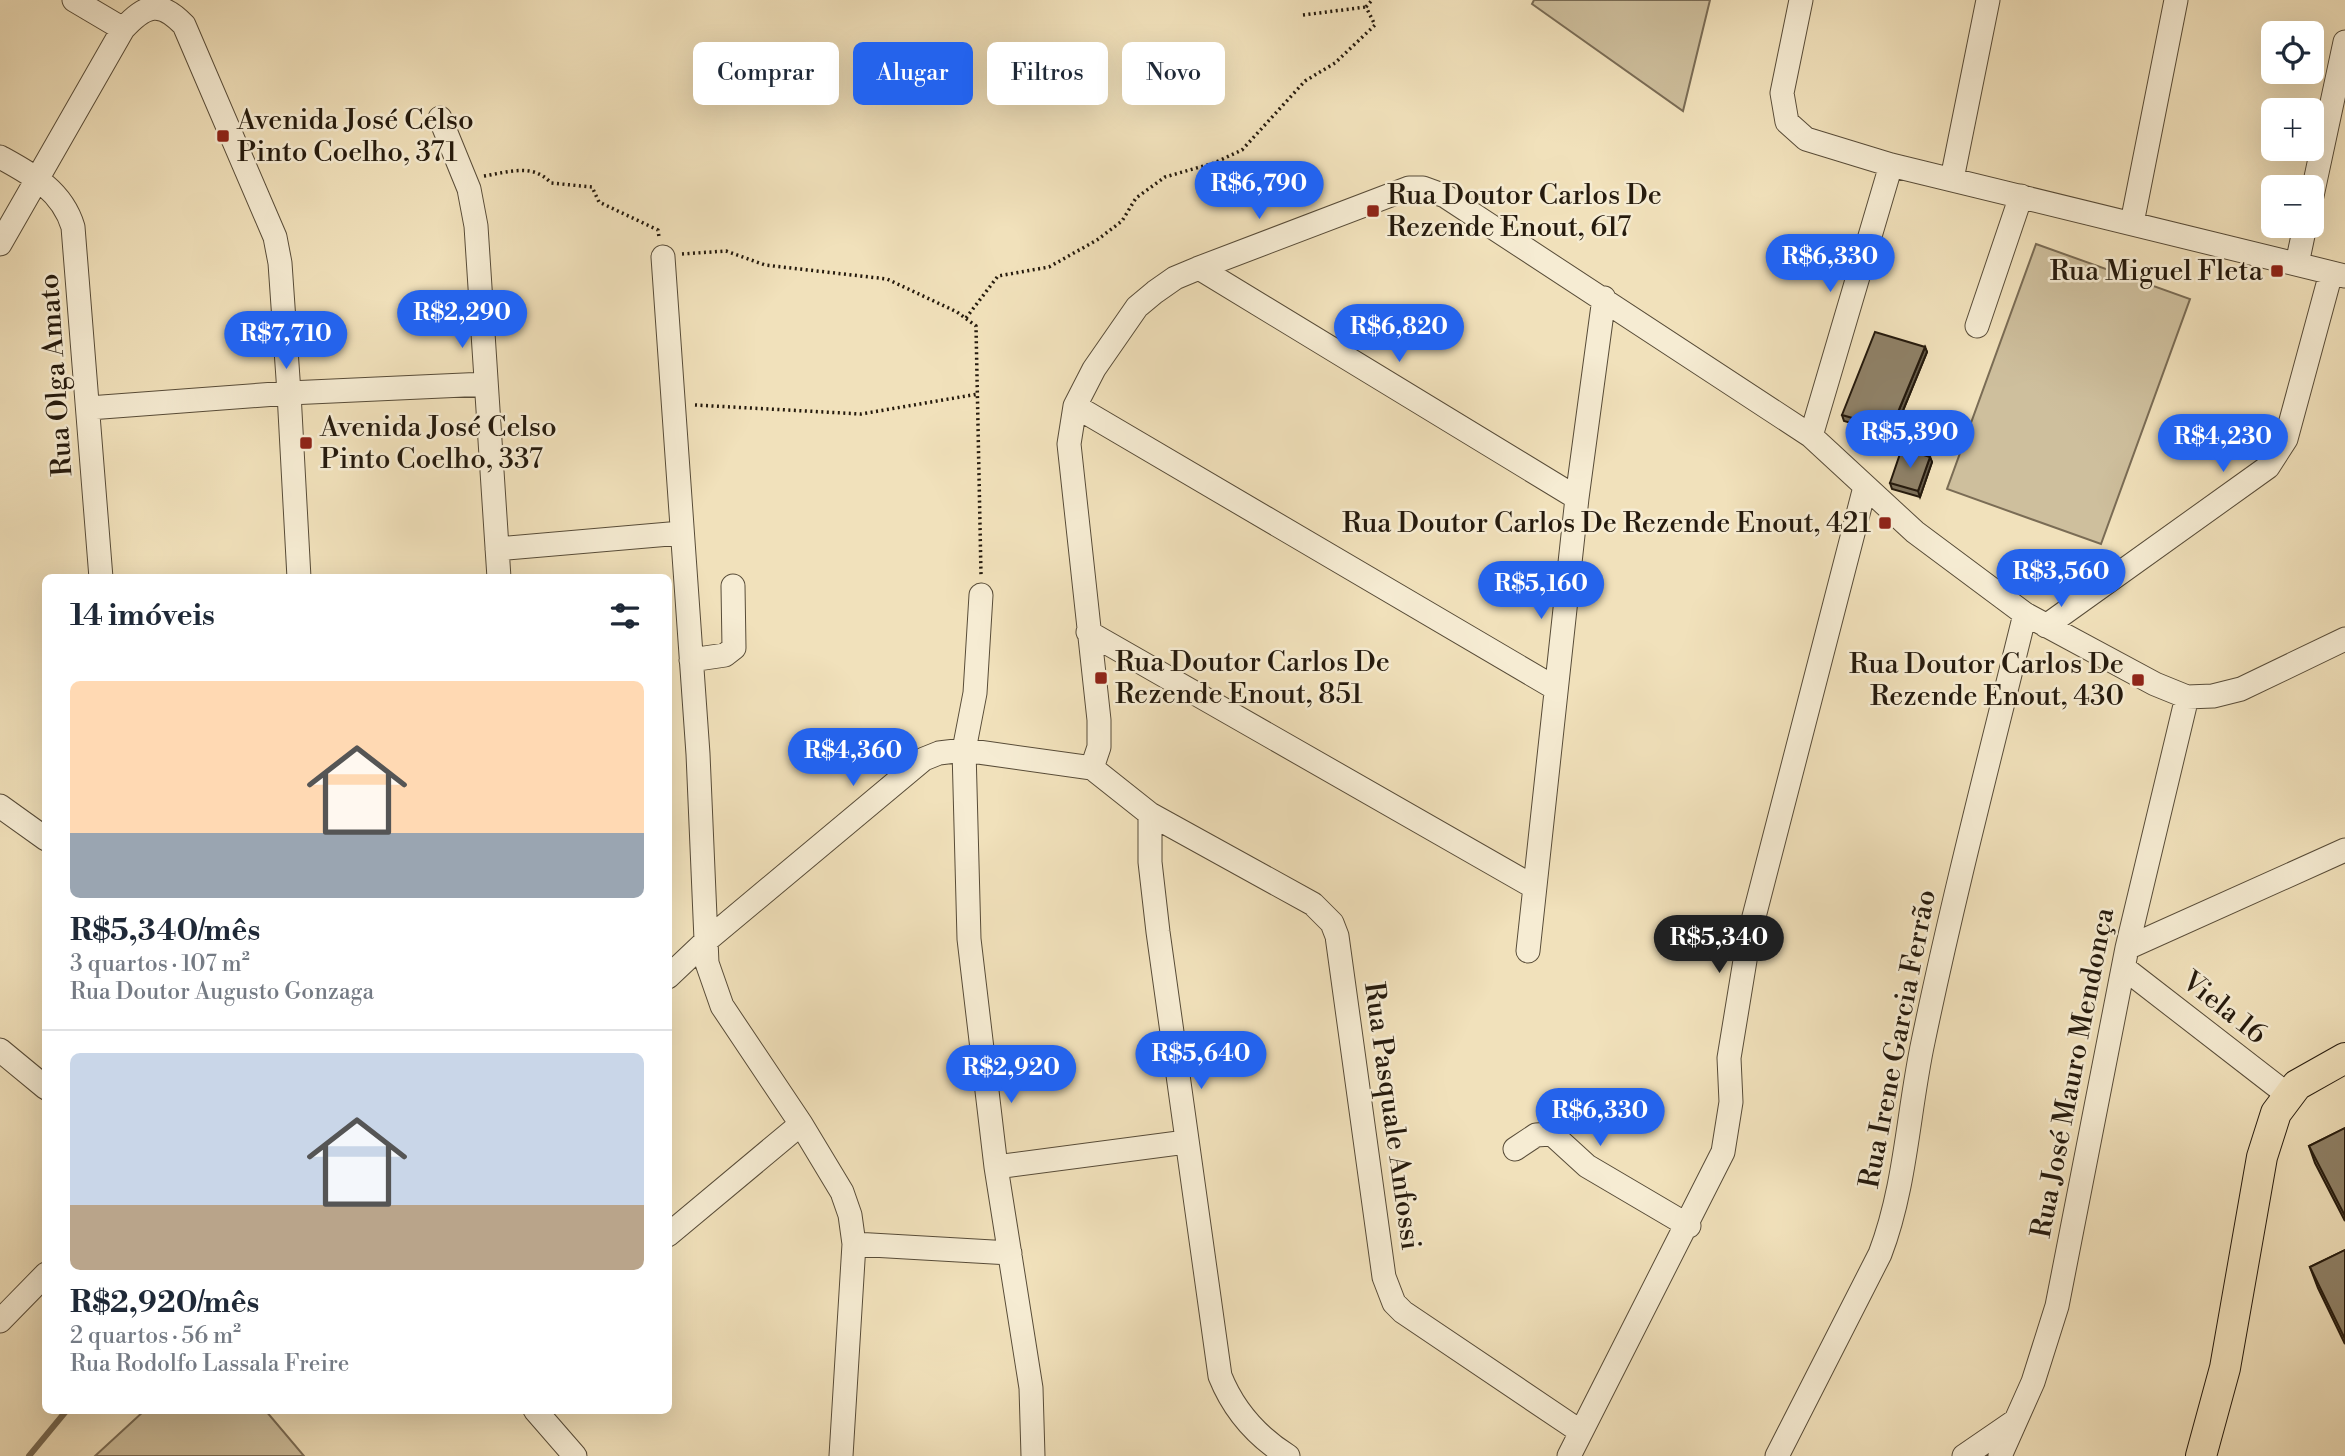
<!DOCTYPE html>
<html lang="pt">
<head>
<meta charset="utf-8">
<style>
  :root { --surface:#fff; --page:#f2f2f3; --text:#1f2937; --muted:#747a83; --line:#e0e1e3; --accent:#2563eb }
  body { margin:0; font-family:"Libre Bodoni",serif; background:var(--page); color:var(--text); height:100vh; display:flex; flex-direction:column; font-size:26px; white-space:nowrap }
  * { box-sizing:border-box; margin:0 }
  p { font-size:23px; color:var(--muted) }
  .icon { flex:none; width:38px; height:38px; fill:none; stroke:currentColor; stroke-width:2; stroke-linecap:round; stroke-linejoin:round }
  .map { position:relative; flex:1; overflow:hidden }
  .drawer { position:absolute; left:42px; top:574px; width:630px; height:840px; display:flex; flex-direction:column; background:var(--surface); border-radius:10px; box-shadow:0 7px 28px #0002 }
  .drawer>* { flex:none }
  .top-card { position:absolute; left:693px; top:42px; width:665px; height:63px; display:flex; gap:14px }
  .buttons { position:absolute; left:2261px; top:21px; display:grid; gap:14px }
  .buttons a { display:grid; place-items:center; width:63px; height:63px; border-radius:10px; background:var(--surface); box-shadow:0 7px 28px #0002; font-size:35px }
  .price { position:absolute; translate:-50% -60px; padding:0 16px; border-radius:24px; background:var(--accent); color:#fff; font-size:23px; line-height:46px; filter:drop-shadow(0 2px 4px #0008) }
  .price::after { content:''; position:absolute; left:50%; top:42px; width:21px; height:16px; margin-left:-10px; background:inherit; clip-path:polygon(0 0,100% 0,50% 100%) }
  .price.selected { background:#222; color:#fff }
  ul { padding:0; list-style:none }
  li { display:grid; align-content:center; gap:14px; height:371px; padding:0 28px }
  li+li { border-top:2px solid var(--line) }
  li span { display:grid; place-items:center; height:217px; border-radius:10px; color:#555 }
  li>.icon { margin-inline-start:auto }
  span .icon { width:126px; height:126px; fill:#fffc; stroke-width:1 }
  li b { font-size:30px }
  h2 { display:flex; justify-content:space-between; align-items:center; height:84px; padding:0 28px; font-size:30px }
  .tag { padding:0 24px; border-radius:10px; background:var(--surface); box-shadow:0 7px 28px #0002; font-size:24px; line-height:63px }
  .tag.selected { background:var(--accent); color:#fff }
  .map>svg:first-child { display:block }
  .grass { fill:#cebf9d; stroke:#7a6c55; stroke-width:2 }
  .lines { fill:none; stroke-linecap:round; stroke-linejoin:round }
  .stream { stroke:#766952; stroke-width:6 }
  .minor-casing { stroke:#584c38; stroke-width:25 }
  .major-casing { stroke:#251a0d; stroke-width:32 }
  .path { stroke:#251a0d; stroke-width:3.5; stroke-dasharray:2 3.5; stroke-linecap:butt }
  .minor { stroke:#f6ecd3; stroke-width:23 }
  .major { stroke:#f1e1bb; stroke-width:30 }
  .wall { fill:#7b6f59; stroke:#251a0d; stroke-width:2 }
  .shaded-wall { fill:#645a48; stroke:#251a0d; stroke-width:2 }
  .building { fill:#8f8167; stroke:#251a0d; stroke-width:2 }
  .poi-dot { fill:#8f2418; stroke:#f6ecd3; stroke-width:2.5 }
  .labels { text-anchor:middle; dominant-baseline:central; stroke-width:5; stroke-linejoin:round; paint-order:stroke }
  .poi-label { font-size:28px; fill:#251a0d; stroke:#f6ecd3; text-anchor:start }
  .street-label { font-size:28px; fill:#251a0d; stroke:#f6ecd3 }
</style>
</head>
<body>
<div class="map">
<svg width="2345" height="1456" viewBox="0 0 2345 1456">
  <rect width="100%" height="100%" fill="#f1e1bb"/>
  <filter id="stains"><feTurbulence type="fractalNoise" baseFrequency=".00286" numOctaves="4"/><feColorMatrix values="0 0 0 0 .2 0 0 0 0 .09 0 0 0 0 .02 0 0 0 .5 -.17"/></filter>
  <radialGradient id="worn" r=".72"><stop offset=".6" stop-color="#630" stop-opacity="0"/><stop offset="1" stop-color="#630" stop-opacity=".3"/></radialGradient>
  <path class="grass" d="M1534,0h176l-27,111 -151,-107z
    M2036,244l154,55 -89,245 -154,-55z
    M145,1410l121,1 38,45h-209z"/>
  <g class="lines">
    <path class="stream" d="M29,1456l38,-46"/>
    <defs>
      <path id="minor" d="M74,0l49,29
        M1801,0l-19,93 5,29 19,17 85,26 454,111
        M440,118l29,71 7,37 23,352
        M0,157c31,17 62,33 73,70l28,351
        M1952,179l36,-179
        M2312,196l33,-154
        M2132,223l44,-223
        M0,244l123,-215c23,-25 37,-29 61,-4l91,212 5,26 9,130 10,185
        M663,257l35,497 9,209 15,43 79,118 41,68 8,23 4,29 -13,212
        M2297,264l8,-38
        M1199,268l378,230
        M1977,326l44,-130
        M1075,406l480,282
        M89,408l200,-15 197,-9
        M1811,436l80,-271
        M497,549l184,-16
        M981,595l-6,98 -11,57 5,189 27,228 35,221 2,68
        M2046,626l222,-159 18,-28 45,-166
        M1088,632l446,255
        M691,660l34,-5 9,-7 -1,-62
        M1092,768l7,-21v-27l-30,-276 6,-38 19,-37 43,-62 18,-15 20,-14 24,-10 210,-80h14l22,8 366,240 104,96 110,82 130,70 32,13 26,-1 28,-7 104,-50
        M0,806l46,33
        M1150,814l163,90 19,19 5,13 47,341 10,26 9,9 178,120
        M2127,948l218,-98
        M1528,951l49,-453 27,-200
        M2124,968l164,127
        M668,977l38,-36 218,-182 15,-6 25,-3 128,18 58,46v48l8,70 62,444c14,35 36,60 68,80
        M0,1050l46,38
        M1515,1149l21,-14 16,-1 35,32 102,60
        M996,1167l190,-25
        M668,1235l133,-111
        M854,1244l156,9
        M0,1321l46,-47
        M535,1410l40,46
        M1569,1456l154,-304 8,-50 -2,-44 20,-122 116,-449
        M1777,1456l103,-202c26,-68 28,-142 43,-212 30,-144 67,-286 102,-428
        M1964,1456l51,-35
        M2000,1456l33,-74 24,-76 70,-358 60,-251"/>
      <path id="major" d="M2201,1456l24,-88 37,-211 14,-44 21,-28 48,-27"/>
    </defs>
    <use href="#minor" class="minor-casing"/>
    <use href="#major" class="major-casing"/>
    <path class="path" d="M1366,7l6,-7
      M1303,15l63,-8
      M484,176c25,-4 49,-13 67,7l41,4 7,15 59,28 1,7
      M682,254l44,-3 39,14 122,14 70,33 19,14 5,249
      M966,318l32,-42 51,-9 48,-27 25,-19 14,-23 29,-21 49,-14 28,-13 63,-69 30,-18 40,-38 -9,-18
      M695,405l166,9 117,-20"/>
    <use href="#minor" class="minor"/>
    <use href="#major" class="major"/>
  </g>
  <path class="wall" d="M1925,347l2,5 -34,83 -49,-14 -2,-6z
    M1930,457l2,5 -12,35 -28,-8 -2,-6z
    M2345,1128v93l-30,-58 -6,-17z
    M2345,1250v94l-27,-56 -8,-21z"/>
  <path class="shaded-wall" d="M1925,347l2,5 -34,83 -2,-6z
    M1930,457l2,5 -12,35 -2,-6z"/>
  <path class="building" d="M1875,332l50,15 -34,82 -49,-14z
    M1902,448l28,9 -12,34 -28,-8z
    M2345,1128v88l-36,-70z
    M2345,1250v89l-35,-72z"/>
  <g class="poi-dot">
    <rect x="216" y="129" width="14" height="14" rx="3.5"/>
    <rect x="1366" y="204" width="14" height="14" rx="3.5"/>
    <rect x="2270" y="264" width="14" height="14" rx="3.5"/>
    <rect x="299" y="436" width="14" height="14" rx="3.5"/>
    <rect x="1878" y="516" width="14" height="14" rx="3.5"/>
    <rect x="1094" y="671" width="14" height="14" rx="3.5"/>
    <rect x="2131" y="673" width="14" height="14" rx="3.5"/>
  </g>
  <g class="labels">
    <g class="poi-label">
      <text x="237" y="120">Avenida José Celso<tspan x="237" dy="32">Pinto Coelho, 371</tspan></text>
      <text x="1387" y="195">Rua Doutor Carlos De<tspan x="1387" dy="32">Rezende Enout, 617</tspan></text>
      <text x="2263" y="271" text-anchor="end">Rua Miguel Fleta</text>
      <text x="320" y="427">Avenida José Celso<tspan x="320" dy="32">Pinto Coelho, 337</tspan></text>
      <text x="1871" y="523" text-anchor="end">Rua Doutor Carlos De Rezende Enout, 421</text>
      <text x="1115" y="662">Rua Doutor Carlos De<tspan x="1115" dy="32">Rezende Enout, 851</tspan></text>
      <text x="2124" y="664" text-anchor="end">Rua Doutor Carlos De<tspan x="2124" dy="32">Rezende Enout, 430</tspan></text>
    </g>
    <g class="street-label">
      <text transform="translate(56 375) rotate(-94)">Rua Olga Amato</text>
      <text transform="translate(2224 1008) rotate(38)">Viela 16</text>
      <text transform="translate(1898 1039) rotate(-79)">Rua Irene Garcia Ferrão</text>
      <text transform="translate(2073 1073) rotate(-79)">Rua José Mauro Mendonça</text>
      <text transform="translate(1392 1116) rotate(82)">Rua Pasquale Anfossi</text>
    </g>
  </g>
  <rect width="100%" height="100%" filter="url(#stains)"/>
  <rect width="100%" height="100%" fill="url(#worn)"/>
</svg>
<div class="buttons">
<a><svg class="icon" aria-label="locate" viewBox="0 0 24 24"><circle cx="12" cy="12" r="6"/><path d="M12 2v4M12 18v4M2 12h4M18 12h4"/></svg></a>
<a>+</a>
<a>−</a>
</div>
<b class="price" style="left:1259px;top:221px">R$6,790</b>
<b class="price" style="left:1830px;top:294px">R$6,330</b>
<b class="price" style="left:462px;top:350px">R$2,290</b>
<b class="price" style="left:1399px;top:364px">R$6,820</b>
<b class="price" style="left:286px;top:371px">R$7,710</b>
<b class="price" style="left:1910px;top:470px">R$5,390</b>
<b class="price" style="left:2223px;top:474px">R$4,230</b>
<b class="price" style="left:2061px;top:609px">R$3,560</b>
<b class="price" style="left:1541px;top:621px">R$5,160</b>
<b class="price" style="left:853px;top:788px">R$4,360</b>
<b class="price selected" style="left:1719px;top:975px">R$5,340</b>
<b class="price" style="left:1201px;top:1091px">R$5,640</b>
<b class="price" style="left:1011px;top:1105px">R$2,920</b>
<b class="price" style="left:1600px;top:1148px">R$6,330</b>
<div class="top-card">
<a class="tag">Comprar</a>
<a class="tag selected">Alugar</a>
<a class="tag">Filtros</a>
<a class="tag">Novo</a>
</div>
<section class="drawer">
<h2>14 imóveis<svg class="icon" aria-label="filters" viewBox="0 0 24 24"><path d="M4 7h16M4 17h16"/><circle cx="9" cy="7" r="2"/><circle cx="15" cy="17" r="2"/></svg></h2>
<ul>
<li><span style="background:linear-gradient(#ffd9b3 70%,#9aa5b1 0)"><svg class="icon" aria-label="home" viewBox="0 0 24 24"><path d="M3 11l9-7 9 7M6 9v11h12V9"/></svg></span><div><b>R$5,340/mês</b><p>3 quartos · 107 m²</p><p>Rua Doutor Augusto Gonzaga</p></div></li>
<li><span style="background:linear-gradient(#c9d6e8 70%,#b9a48a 0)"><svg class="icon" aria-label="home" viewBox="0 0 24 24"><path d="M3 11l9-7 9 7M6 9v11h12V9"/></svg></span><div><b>R$2,920/mês</b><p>2 quartos · 56 m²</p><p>Rua Rodolfo Lassala Freire</p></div></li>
</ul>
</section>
</div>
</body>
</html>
